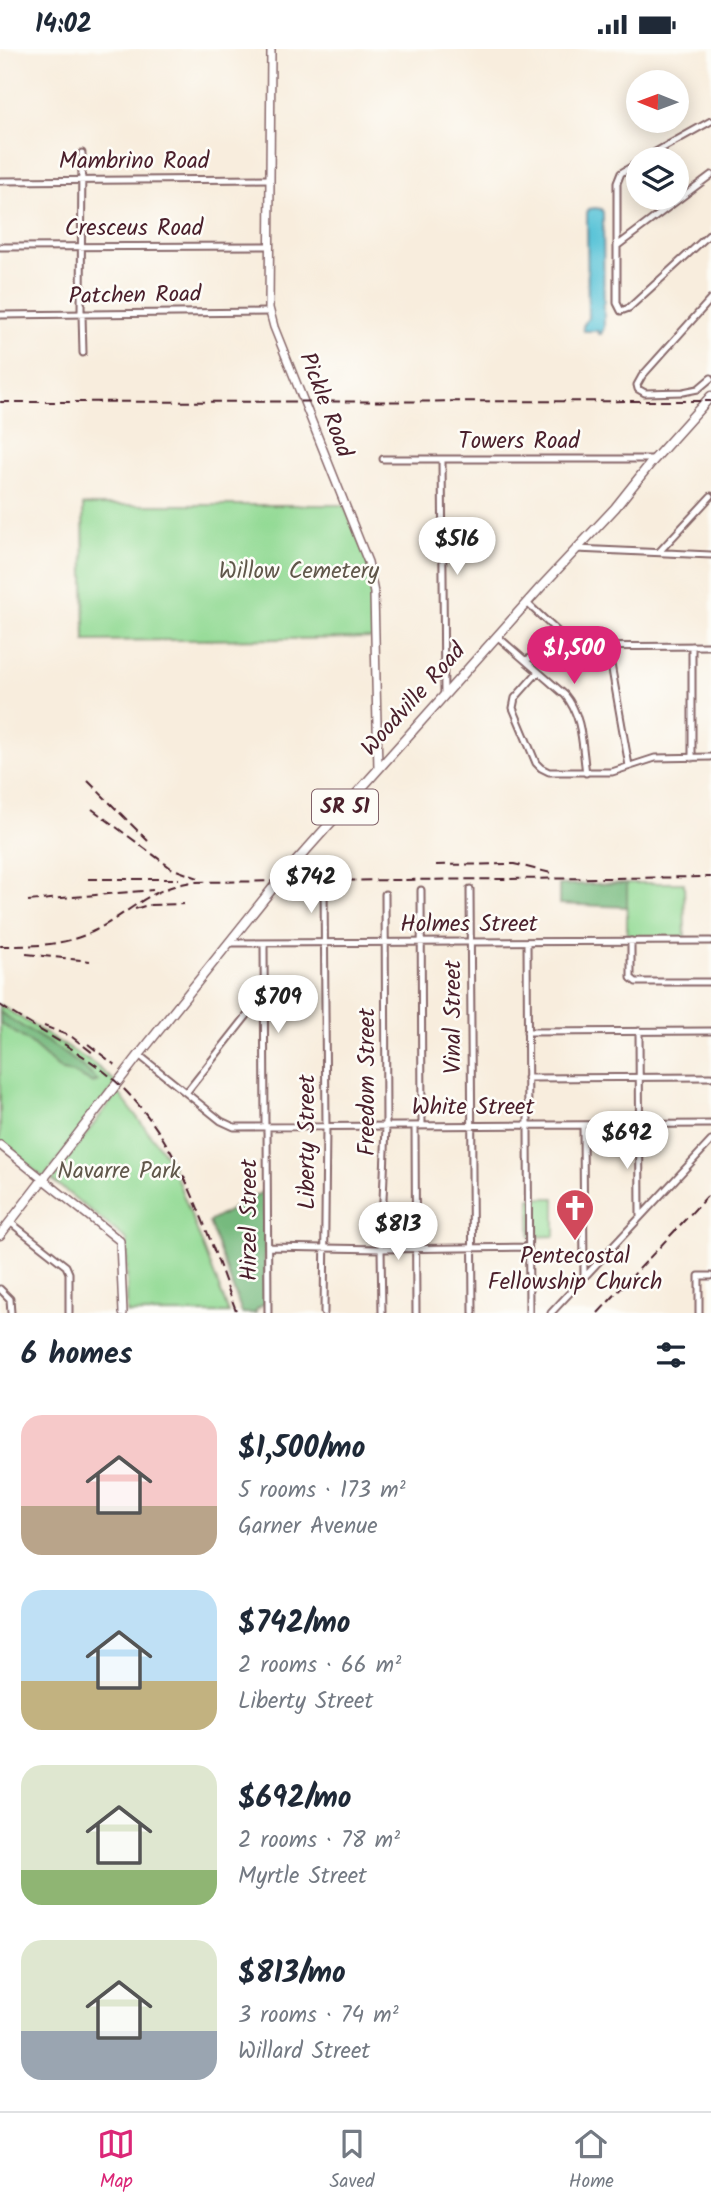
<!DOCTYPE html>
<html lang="en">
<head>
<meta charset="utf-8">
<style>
  :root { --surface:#fff; --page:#f2f2f3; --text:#1f2937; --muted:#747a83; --line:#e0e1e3; --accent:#db2777 }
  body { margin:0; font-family:Kalam,sans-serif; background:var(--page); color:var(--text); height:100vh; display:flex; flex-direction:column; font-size:26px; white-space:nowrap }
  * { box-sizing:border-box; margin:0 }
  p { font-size:23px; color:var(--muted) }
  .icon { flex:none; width:38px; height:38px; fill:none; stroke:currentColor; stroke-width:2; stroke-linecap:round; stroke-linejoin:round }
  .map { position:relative; height:1264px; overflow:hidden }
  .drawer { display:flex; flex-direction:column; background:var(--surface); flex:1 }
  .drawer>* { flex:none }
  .needle { width:46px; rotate:271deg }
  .controls { position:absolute; left:626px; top:21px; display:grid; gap:14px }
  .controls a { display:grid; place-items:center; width:63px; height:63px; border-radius:50%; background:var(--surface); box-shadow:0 4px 18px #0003; font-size:35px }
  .price { position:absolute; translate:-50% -60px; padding:0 16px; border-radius:24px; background:#fff; color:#222; font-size:23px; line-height:46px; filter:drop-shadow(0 2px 4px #0008) }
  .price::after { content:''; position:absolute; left:50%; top:42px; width:21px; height:16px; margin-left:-10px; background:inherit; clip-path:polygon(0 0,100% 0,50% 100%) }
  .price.active { background:var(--accent); color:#fff }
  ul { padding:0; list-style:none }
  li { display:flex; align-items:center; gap:21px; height:175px; padding:0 21px }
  li span { display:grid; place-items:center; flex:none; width:196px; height:140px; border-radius:21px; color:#555 }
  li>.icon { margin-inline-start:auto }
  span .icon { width:84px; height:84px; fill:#fffc; stroke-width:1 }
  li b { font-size:30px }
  h2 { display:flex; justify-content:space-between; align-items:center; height:84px; padding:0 21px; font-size:30px }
  .status { display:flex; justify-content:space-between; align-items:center; height:49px; padding:0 35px; background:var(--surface); direction:ltr }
  .status svg { height:19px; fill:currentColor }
  .tabs { display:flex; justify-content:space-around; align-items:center; height:98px; border-top:2px solid var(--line); background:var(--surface); font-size:19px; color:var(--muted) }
  .tabs a { display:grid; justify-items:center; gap:4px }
  .tabs .active { color:var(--accent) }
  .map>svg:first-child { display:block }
  .green { fill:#93da94; stroke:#6e7c60; stroke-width:2 }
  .forest { fill:#76ba7e; stroke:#606c54; stroke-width:2 }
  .water { fill:#5cc4d8; stroke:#537282; stroke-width:2 }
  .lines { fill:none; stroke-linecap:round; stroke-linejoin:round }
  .street-casing { stroke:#876769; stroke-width:9 }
  .secondary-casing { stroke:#876769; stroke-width:10 }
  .primary-casing { stroke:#876769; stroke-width:11 }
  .street { stroke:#fff; stroke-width:5 }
  .secondary { stroke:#fff; stroke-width:7 }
  .primary { stroke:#fff; stroke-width:8 }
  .rail { stroke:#4a1f2b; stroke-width:2; stroke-dasharray:10 5; stroke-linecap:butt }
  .labels { text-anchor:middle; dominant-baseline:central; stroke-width:5; stroke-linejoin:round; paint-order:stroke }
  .shield { fill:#fdfcf7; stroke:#806168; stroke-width:2 }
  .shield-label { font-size:21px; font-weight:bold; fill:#4a1f2b }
  .street-label { font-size:23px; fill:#4a1f2b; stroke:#fdfcf7 }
  .park-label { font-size:23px; fill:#60574a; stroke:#fdfcf7 }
  .poi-label { font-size:23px; fill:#4a1f2b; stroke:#fdfcf7 }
</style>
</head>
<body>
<div class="status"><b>14:02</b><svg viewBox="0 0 49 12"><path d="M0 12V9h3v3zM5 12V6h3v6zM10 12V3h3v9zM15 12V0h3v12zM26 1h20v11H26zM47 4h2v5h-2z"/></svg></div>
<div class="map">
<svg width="711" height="1264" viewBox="0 0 711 1264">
  <rect width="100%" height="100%" fill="#fdfcf7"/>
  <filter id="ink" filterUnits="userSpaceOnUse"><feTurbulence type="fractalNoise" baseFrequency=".0143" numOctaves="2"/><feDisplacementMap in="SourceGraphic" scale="14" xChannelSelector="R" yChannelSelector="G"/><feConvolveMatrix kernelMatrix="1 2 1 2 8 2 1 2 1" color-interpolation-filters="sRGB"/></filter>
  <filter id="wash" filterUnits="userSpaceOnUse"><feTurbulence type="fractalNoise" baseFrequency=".00686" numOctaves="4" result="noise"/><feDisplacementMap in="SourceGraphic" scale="28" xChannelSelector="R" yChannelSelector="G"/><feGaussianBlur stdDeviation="1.57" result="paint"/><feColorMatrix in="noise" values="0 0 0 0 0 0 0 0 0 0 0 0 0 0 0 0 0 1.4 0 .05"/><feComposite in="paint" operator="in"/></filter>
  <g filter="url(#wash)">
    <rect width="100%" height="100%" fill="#f8eddd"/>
    <path class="green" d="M83,456h261l24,57 7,76 -290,3z
      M627,834h57l1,56h-58z
      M0,956l94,59 23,19 -73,95 -44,-34z
      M118,1043l52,69 59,152h-102v-73l-75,-60z
      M530,1149h25v38l-25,1z"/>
    <path class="forest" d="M627,834v24l-68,-3v-19z
      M0,963c33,23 70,40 98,69l-5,2 -20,-10 -11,-2 -34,-30 -28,-18z
      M264,1142l1,112 -9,7v3h-14l-33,-91z"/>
    <path class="water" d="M595,159l6,1 2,3 1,116 -3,6h-3v-3h-14l-1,-5 5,-8 -1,-105 2,-4z"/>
  </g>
  <g filter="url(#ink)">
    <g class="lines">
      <defs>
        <path id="street" d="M643,110l68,-38
          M639,113l-18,11 -4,10v120l4,8 8,-3 82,-75
          M0,132l269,-2
          M617,197l94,-71
          M0,198l269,-1
          M711,250l-69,77 -5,9 1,4 7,4 38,-1 15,-3 13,-11
          M81,265l1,-161
          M82,265l1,39
          M0,266l270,-3
          M383,410h270
          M442,410l2,236
          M576,500l135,6
          M659,503l52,-56
          M527,554l46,43
          M497,587l68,59c18,21 17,52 21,78
          M608,598l21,119
          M525,611l35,-13 151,-1
          M538,623l-23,26 -2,10 23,55 5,5 8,4h63l43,-14 56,-1
          M692,709v-112
          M324,838l2,240 -2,186
          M470,840l3,424
          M421,841l1,236
          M631,892v37l5,4h75
          M527,893l2,371
          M228,894l483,-2
          M264,895l1,183
          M639,982l1,186
          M527,983l184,-1
          M139,1006l82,66 13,6 477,-3
          M527,1029l184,-1
          M186,1044l78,-99
          M583,1076l1,152
          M415,1077l1,187
          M267,1078l1,186
          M10,1173l56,44 3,7v40
          M268,1198l113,2 147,-2
          M0,1240l10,10 1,14
          M382,1264l-1,-64 5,-123 -1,-232
          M551,1264l160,-172
          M699,1264v-37h12"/>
        <path id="secondary" d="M271,0l-2,259 5,19 94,235 6,31 4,176
          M0,1096l120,96 3,72"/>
        <path id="primary" d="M0,1186l139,-180 137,-171 264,-296 75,-80 35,-44 61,-68"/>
      </defs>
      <use href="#street" class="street-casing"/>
      <use href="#secondary" class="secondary-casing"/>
      <use href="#primary" class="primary-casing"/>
      <use href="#street" class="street"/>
      <use href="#secondary" class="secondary"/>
      <use href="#primary" class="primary"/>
      <path class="rail" d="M0,353l711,-1
        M88,732l60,60
        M92,760l79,59 27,10
        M436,816l78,-1 37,9
        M88,830h91
        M28,852l125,-11
        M135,860l13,-4 36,-1
        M0,897c34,0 65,0 96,-16 36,-19 52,-41 96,-48l519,-5
        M26,905l64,7
        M0,956c36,25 79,44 112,73 70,61 93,152 125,235
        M44,977l28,11 21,16
        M88,995l27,21
        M598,1264l113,-121"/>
    </g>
  </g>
  <defs>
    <symbol id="church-pin" viewBox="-11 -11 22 30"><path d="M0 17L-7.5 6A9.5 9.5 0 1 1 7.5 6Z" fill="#d1495b" stroke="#fdfcf7"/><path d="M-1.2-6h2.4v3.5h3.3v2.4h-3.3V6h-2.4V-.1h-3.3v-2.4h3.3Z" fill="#fff"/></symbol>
  </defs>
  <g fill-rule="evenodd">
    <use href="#church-pin" x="553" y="1137" width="44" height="60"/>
  </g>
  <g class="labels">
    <rect class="shield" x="312" y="740.5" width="66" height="35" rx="5"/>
    <g class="shield-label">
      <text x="345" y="758">SR 51</text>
    </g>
    <g class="street-label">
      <text x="134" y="113">Mambrino Road</text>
      <text x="134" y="180">Cresceus Road</text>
      <text transform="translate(135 247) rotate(-1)">Patchen Road</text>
      <text transform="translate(325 356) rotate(69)">Pickle Road</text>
      <text x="519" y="393">Towers Road</text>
      <text transform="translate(414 651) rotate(-48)">Woodville Road</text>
      <text x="469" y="876">Holmes Street</text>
      <text transform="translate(454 968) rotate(-90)">Vinal Street</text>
      <text transform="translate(368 1033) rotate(-90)">Freedom Street</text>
      <text x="473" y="1059">White Street</text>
      <text transform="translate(308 1093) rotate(-90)">Liberty Street</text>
      <text transform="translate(250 1171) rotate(-90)">Hirzel Street</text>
    </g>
    <g class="park-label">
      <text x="299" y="523">Willow Cemetery</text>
      <text x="119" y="1123">Navarre Park</text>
    </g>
    <g class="poi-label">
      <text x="575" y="1208">Pentecostal<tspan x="575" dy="26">Fellowship Church</tspan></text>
    </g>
  </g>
</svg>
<div class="controls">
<a><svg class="needle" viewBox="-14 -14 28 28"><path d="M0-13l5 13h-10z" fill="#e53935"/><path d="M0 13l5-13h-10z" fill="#747a83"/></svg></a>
<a><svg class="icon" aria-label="layers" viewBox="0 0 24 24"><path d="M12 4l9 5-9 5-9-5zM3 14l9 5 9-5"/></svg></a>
</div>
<b class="price" style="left:457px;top:528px">$516</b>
<b class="price active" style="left:574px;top:637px">$1,500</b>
<b class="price" style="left:311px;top:866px">$742</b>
<b class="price" style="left:278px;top:986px">$709</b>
<b class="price" style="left:627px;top:1122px">$692</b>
<b class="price" style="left:398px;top:1213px">$813</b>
</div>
<section class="drawer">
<h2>6 homes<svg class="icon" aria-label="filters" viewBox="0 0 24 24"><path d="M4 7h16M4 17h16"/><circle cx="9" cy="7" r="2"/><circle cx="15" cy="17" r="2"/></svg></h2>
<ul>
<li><span style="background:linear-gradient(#f6c9c9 65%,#b9a48a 0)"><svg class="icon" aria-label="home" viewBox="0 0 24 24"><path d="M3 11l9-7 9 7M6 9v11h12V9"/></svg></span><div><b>$1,500/mo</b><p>5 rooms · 173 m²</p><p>Garner Avenue</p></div></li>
<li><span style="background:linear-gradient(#bfe0f5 65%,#c2b280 0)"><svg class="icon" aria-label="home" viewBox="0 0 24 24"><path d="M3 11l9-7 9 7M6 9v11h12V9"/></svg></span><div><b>$742/mo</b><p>2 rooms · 66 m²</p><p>Liberty Street</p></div></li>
<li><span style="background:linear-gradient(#dfe7d0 75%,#8fb573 0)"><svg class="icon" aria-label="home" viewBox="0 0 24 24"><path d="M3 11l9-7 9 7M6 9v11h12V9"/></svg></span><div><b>$692/mo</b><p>2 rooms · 78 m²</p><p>Myrtle Street</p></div></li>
<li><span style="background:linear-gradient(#dfe7d0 65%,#9aa5b1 0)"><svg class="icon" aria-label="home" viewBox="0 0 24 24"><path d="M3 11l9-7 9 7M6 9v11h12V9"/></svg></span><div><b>$813/mo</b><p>3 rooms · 74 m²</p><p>Willard Street</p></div></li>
</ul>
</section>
<nav class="tabs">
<a class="active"><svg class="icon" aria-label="map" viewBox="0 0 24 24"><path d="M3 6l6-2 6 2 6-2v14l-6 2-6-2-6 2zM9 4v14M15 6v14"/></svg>Map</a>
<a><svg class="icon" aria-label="saved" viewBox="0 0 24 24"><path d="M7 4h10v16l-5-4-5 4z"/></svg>Saved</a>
<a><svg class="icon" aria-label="home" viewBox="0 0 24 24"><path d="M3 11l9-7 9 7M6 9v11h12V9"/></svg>Home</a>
</nav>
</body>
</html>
